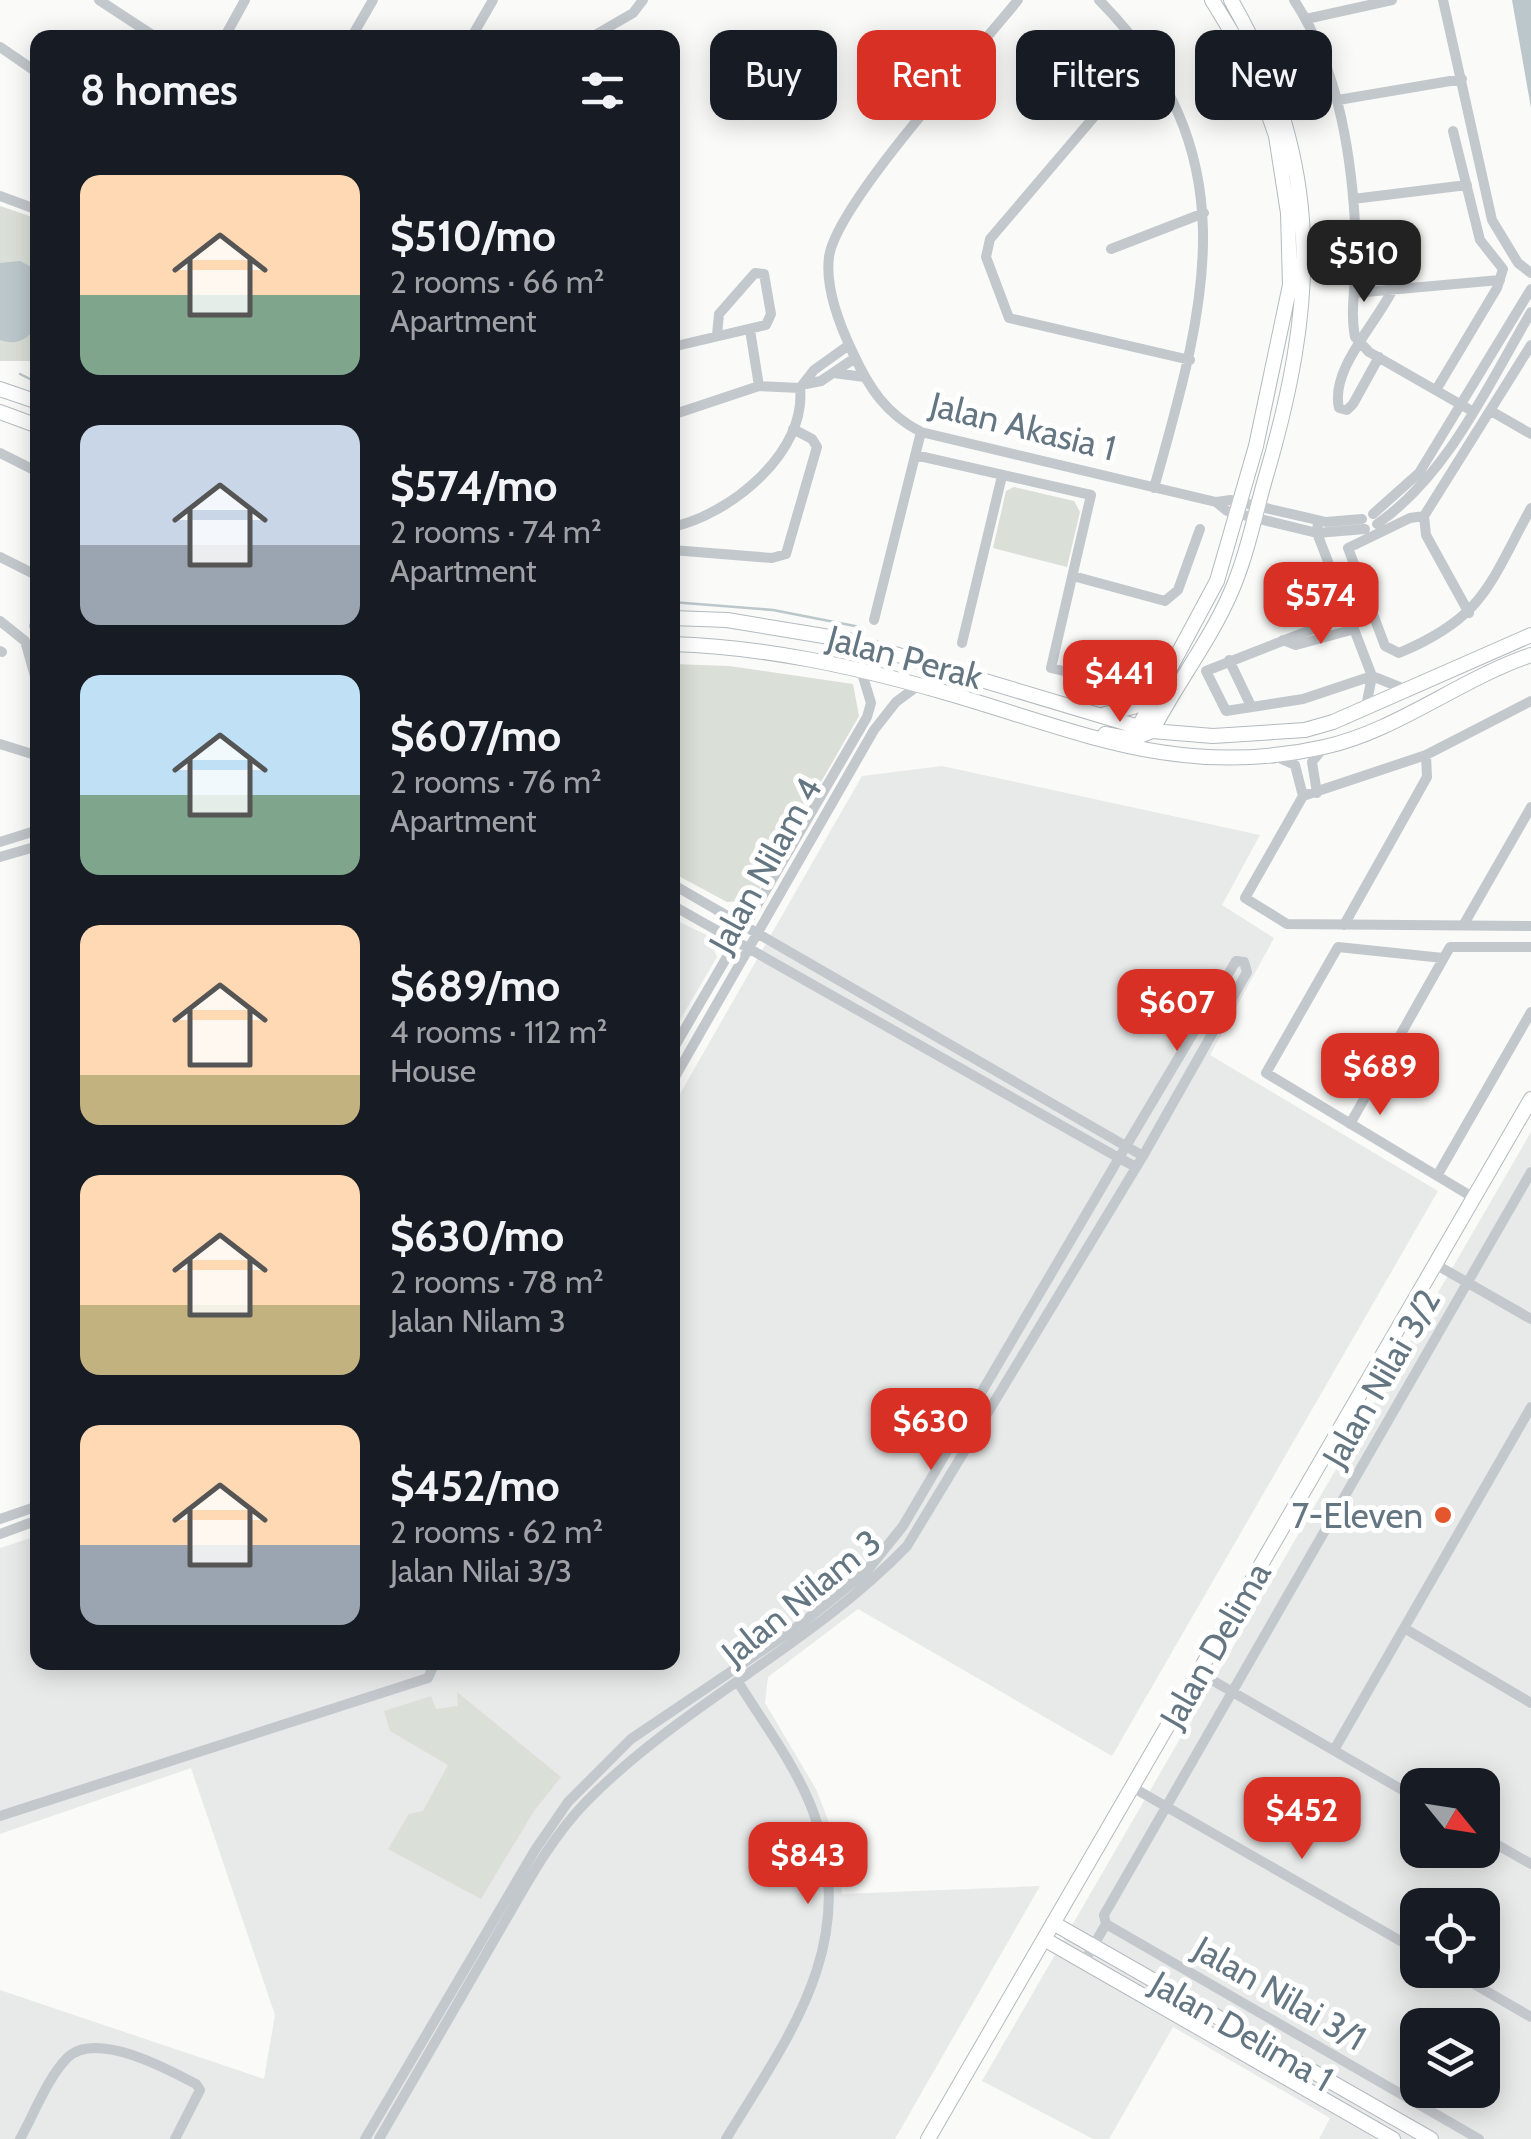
<!DOCTYPE html>
<html lang="en">
<head>
<meta charset="utf-8">
<style>
  :root { --surface:#171b24; --page:#242831; --text:#f1f3f6; --muted:#9ea1a6; --accent:#d93025 }
  body { margin:0; font-family:Cabin,sans-serif; background:var(--page); color:var(--text); height:100vh; display:flex; flex-direction:column; font-size:38px; white-space:nowrap }
  * { box-sizing:border-box; margin:0 }
  p { font-size:32px; color:var(--muted) }
  .icon { flex:none; width:55px; height:55px; fill:none; stroke:currentColor; stroke-width:2; stroke-linecap:round; stroke-linejoin:round }
  .map { position:relative; flex:1; overflow:hidden }
  .details { position:absolute; left:30px; top:30px; width:650px; height:1640px; display:flex; flex-direction:column; background:var(--surface); border-radius:20px; box-shadow:0 5px 25px #0003 }
  .details>* { flex:none }
  .hud { position:absolute; left:710px; top:30px; width:670px; height:90px; display:flex; gap:20px }
  .needle { width:65px; rotate:120deg }
  .buttons { position:absolute; left:1400px; top:1768px; display:grid; gap:20px }
  .buttons a { display:grid; place-items:center; width:100px; height:100px; border-radius:20px; background:var(--surface); box-shadow:0 5px 25px #0003; font-size:50px }
  .price { position:absolute; translate:-50% -85px; padding:0 22px; border-radius:20px; background:var(--accent); color:#fff; font-size:32px; line-height:65px; filter:drop-shadow(0 2px 5px #0008) }
  .price::after { content:''; position:absolute; left:50%; top:60px; width:30px; height:22px; margin-left:-15px; background:inherit; clip-path:polygon(0 0,100% 0,50% 100%) }
  .price.selected { background:#222; color:#fff }
  ul { padding:0; list-style:none }
  li { display:flex; align-items:center; gap:30px; height:250px; padding:0 50px }
  li span { display:grid; place-items:center; flex:none; width:280px; height:200px; border-radius:20px; color:#555 }
  li>.icon { margin-inline-start:auto }
  span .icon { width:120px; height:120px; fill:#fffc; stroke-width:1 }
  li b { font-size:42px }
  h2 { display:flex; justify-content:space-between; align-items:center; height:120px; padding:0 50px; font-size:42px }
  .pill { padding:0 35px; border-radius:20px; background:var(--surface); box-shadow:0 5px 25px #0003; font-size:35px; line-height:90px }
  .pill.selected { background:var(--accent); color:#fff }
  .map>svg:first-child { display:block }
  .built { fill:#e8e9e9; fill-rule:evenodd }
  .green { fill:#dadfd7 }
  .water { fill:#bbc7cb }
  .lines { fill:none; stroke-linecap:round; stroke-linejoin:round }
  .stream { stroke:#bbc7cb; stroke-width:2.5 }
  .secondary-casing { stroke:#b3babf; stroke-width:16 }
  .street { stroke:#c3c8cc; stroke-width:10 }
  .secondary { stroke:#fff; stroke-width:14 }
  .poi-dot { fill:#e4572e; stroke:#fff; stroke-width:4 }
  .labels { text-anchor:middle; dominant-baseline:central; stroke-width:10; stroke-linejoin:round; paint-order:stroke }
  .street-label { font-size:35px; fill:#657683; stroke:#fff }
  .poi-label { font-size:35px; fill:#657683; stroke:#fff; text-anchor:end }
</style>
</head>
<body>
<div class="map">
<svg width="1531" height="2139" viewBox="0 0 1531 2139">
  <rect width="100%" height="100%" fill="#fafaf8"/>
  <path class="built" d="M942,766l318,69 -38,70 52,33 -64,117 228,136 -326,565 -254,-147 -90,68 -3,26 51,86 21,54 5,51 198,-8 -145,253h-895v-149l264,89 11,-64 -84,-247 -191,66v-286l37,-12 1,126h634l1,-556 189,-330z
    M673,919l36,17 8,21 -44,75z
    M1531,1132v1007h-212l11,-21 -157,-91 -64,112h-16l-111,-58zM1418,1785h64v65h-64zM1418,1905h64v65h-64zM1418,2025h64v65h-64z"/>
  <path class="green" d="M0,206l38,13 -1,142h-37z
    M1014,487l60,14 6,11 -13,55 -74,-19 13,-57z
    M673,664l56,2 124,18 6,32 -106,184 -26,2 -54,-29z
    M457,1692l104,85 -27,34 -53,88 -93,-50 21,-35 14,-3 25,-46 -58,-34 -6,-20 47,-15 5,13 22,-3z"/>
  <path class="water" d="M1512,0h19v108z
    M20,261l17,9v57c-10,12 -20,19 -37,13v-77z"/>
  <g class="lines">
    <path class="stream" d="M20,374l18,9
      M672,602l101,8 87,17"/>
    <defs>
      <path id="secondary" d="M0,389l38,13
        M0,412l38,14
        M672,618l55,2 121,20 304,91 61,5 92,-6 28,-8 198,-87
        M672,644c93,3 180,22 268,47 137,39 237,89 384,56 73,-16 136,-68 207,-92
        M1105,714l28,-7 22,-12
        M1138,728l79,-147 39,-135 34,-161 -2,-72 -12,-77 -25,-72 -39,-64
        M1152,731c24,-47 58,-90 79,-139 15,-34 23,-73 33,-109 53,-178 62,-317 -33,-483
        M1105,734l27,5 20,-8
        M1053,1923l378,216
        M1044,1939l349,200
        M928,2139l603,-1040"/>
    </defs>
    <use href="#secondary" class="secondary-casing"/>
    <path class="street" d="M99,0l58,38
      M1018,0c-40,50 -182,204 -189,257 -4,31 11,69 24,96 16,35 33,61 68,79l295,70 15,-2 95,22 36,-3
      M1099,0c152,154 107,303 55,488
      M1294,0c46,70 59,162 62,244 2,31 -7,63 -1,93l14,15 103,59
      M1443,0l49,220 26,43 13,10
      M1306,19l86,-19
      M224,38l21,-38
      M351,38l22,-38
      M471,38l22,-38
      M590,38l43,-25 10,-13
      M0,47l38,26
      M1159,76l-60,35 -109,128 -4,18 23,61 181,42
      M1338,100l124,-21
      M0,196l38,14
      M1353,199l114,-14
      M1111,249l93,-36
      M1354,293l146,-13
      M750,330l9,56
      M672,347l94,-22 5,-11 -7,-40 -9,-1 -36,41 -2,21
      M1379,357l-26,47 -6,6 -8,-2c-9,-39 38,-85 55,-121
      M833,373l32,4
      M806,384l15,-3 34,-23
      M800,388l14,-18 35,-25
      M1436,390l61,-102 6,-19 -23,-29 -27,-109
      M1491,411l40,23
      M672,415l87,-29 41,2
      M0,453l38,19
      M915,455l176,40 -40,173 71,17
      M1216,502l11,9 90,22 48,-4
      M1373,514l46,-41 112,-184
      M1424,516l107,-171
      M1318,521l-1,12 55,143 -6,31
      M1377,524c71,-49 111,-139 154,-212
      M672,527c58,-12 135,-75 128,-139
      M672,550l100,8 14,-4 31,-107 -5,-8 -19,-10
      M0,557l38,19
      M1073,576l92,25 13,-11 22,-61
      M1469,613l-43,-78 -2,-19 -14,2 -62,30 37,98 14,7c86,-36 90,-69 132,-145
      M1346,616l-140,55 20,40 77,-12 69,-23
      M874,620l47,-188
      M0,621l25,20 13,46
      M34,626l4,-6
      M1283,640l13,5 55,-15
      M962,643l40,-167
      M0,651l2,1
      M1229,660l22,46
      M1372,676l35,14
      M1531,701l-105,54 -123,41 -58,102 42,26 244,2
      M0,744l32,10
      M1275,756l20,9 8,31
      M1317,793l-5,-31 11,-14
      M0,842l38,-12
      M0,857l38,-11
      M1464,924l67,-117
      M1344,925l83,-148 -1,-22
      M1443,958l-105,-11 -72,126 208,125
      M672,1051l195,-334 4,-14 -10,-33
      M672,1082l202,-352 22,-28 23,-17
      M1350,1124l100,-177h81
      M1136,1167l-17,-9 117,-197 8,1 3,10 -104,184
      M1437,1176l94,-164
      M1435,1264l96,55
      M0,1519l38,-13
      M0,1534l38,-14
      M1404,1628l127,75
      M1198,1672l220,127
      M1334,1750l197,-343
      M1132,1787l286,164
      M0,1816l428,-138 7,-16
      M1482,1836l49,28
      M1106,1924l373,215
      M1084,1962l22,-38 -2,-9 427,-743
      M1450,1970l81,47
      M20,2139c14,-25 27,-60 47,-81 28,-28 99,10 129,26l4,6 -25,49
      M365,2139l170,-289 33,-48 63,-63 166,-112 69,-55 37,-46 216,-368 -447,-253
      M379,2139c39,-68 79,-136 118,-204 27,-46 52,-95 89,-133 96,-98 225,-156 321,-256l236,-390 -471,-272
      M726,2139c64,-105 134,-195 88,-325 -17,-47 -50,-90 -76,-132"/>
    <use href="#secondary" class="secondary"/>
  </g>
  <circle class="poi-dot" cx="1443" cy="1515" r="10"/>
  <g class="labels">
    <g class="street-label">
      <text transform="translate(1023 426) rotate(14)">Jalan Akasia 1</text>
      <text transform="translate(905 657) rotate(15)">Jalan Perak</text>
      <text transform="translate(765 865) rotate(-61)">Jalan Nilam 4</text>
      <text transform="translate(1381 1378) rotate(-60)">Jalan Nilai 3/2</text>
      <text transform="translate(801 1597) rotate(-39)">Jalan Nilam 3</text>
      <text transform="translate(1215 1645) rotate(-60)">Jalan Delima</text>
      <text transform="translate(1280 1993) rotate(30)">Jalan Nilai 3/1</text>
      <text transform="translate(1242 2031) rotate(30)">Jalan Delima 1</text>
    </g>
    <g class="poi-label">
      <text x="1423" y="1515">7-Eleven</text>
    </g>
  </g>
</svg>
<div class="buttons">
<a><svg class="needle" viewBox="-14 -14 28 28"><path d="M0-13l5 13h-10z" fill="#e53935"/><path d="M0 13l5-13h-10z" fill="#9ea1a6"/></svg></a>
<a><svg class="icon" aria-label="locate" viewBox="0 0 24 24"><circle cx="12" cy="12" r="6"/><path d="M12 2v4M12 18v4M2 12h4M18 12h4"/></svg></a>
<a><svg class="icon" aria-label="layers" viewBox="0 0 24 24"><path d="M12 4l9 5-9 5-9-5zM3 14l9 5 9-5"/></svg></a>
</div>
<b class="price selected" style="left:1364px;top:305px">$510</b>
<b class="price" style="left:1321px;top:647px">$574</b>
<b class="price" style="left:1120px;top:725px">$441</b>
<b class="price" style="left:1177px;top:1054px">$607</b>
<b class="price" style="left:1380px;top:1118px">$689</b>
<b class="price" style="left:931px;top:1473px">$630</b>
<b class="price" style="left:1302px;top:1862px">$452</b>
<b class="price" style="left:808px;top:1907px">$843</b>
<div class="hud">
<a class="pill">Buy</a>
<a class="pill selected">Rent</a>
<a class="pill">Filters</a>
<a class="pill">New</a>
</div>
<section class="details">
<h2>8 homes<svg class="icon" aria-label="filters" viewBox="0 0 24 24"><path d="M4 7h16M4 17h16"/><circle cx="9" cy="7" r="2"/><circle cx="15" cy="17" r="2"/></svg></h2>
<ul>
<li><span style="background:linear-gradient(#ffd9b3 60%,#7fa58c 0)"><svg class="icon" aria-label="home" viewBox="0 0 24 24"><path d="M3 11l9-7 9 7M6 9v11h12V9"/></svg></span><div><b>$510/mo</b><p>2 rooms · 66 m²</p><p>Apartment</p></div></li>
<li><span style="background:linear-gradient(#c9d6e8 60%,#9aa5b1 0)"><svg class="icon" aria-label="home" viewBox="0 0 24 24"><path d="M3 11l9-7 9 7M6 9v11h12V9"/></svg></span><div><b>$574/mo</b><p>2 rooms · 74 m²</p><p>Apartment</p></div></li>
<li><span style="background:linear-gradient(#bfe0f5 60%,#7fa58c 0)"><svg class="icon" aria-label="home" viewBox="0 0 24 24"><path d="M3 11l9-7 9 7M6 9v11h12V9"/></svg></span><div><b>$607/mo</b><p>2 rooms · 76 m²</p><p>Apartment</p></div></li>
<li><span style="background:linear-gradient(#ffd9b3 75%,#c2b280 0)"><svg class="icon" aria-label="home" viewBox="0 0 24 24"><path d="M3 11l9-7 9 7M6 9v11h12V9"/></svg></span><div><b>$689/mo</b><p>4 rooms · 112 m²</p><p>House</p></div></li>
<li><span style="background:linear-gradient(#ffd9b3 65%,#c2b280 0)"><svg class="icon" aria-label="home" viewBox="0 0 24 24"><path d="M3 11l9-7 9 7M6 9v11h12V9"/></svg></span><div><b>$630/mo</b><p>2 rooms · 78 m²</p><p>Jalan Nilam 3</p></div></li>
<li><span style="background:linear-gradient(#ffd9b3 60%,#9aa5b1 0)"><svg class="icon" aria-label="home" viewBox="0 0 24 24"><path d="M3 11l9-7 9 7M6 9v11h12V9"/></svg></span><div><b>$452/mo</b><p>2 rooms · 62 m²</p><p>Jalan Nilai 3/3</p></div></li>
</ul>
</section>
</div>
</body>
</html>
